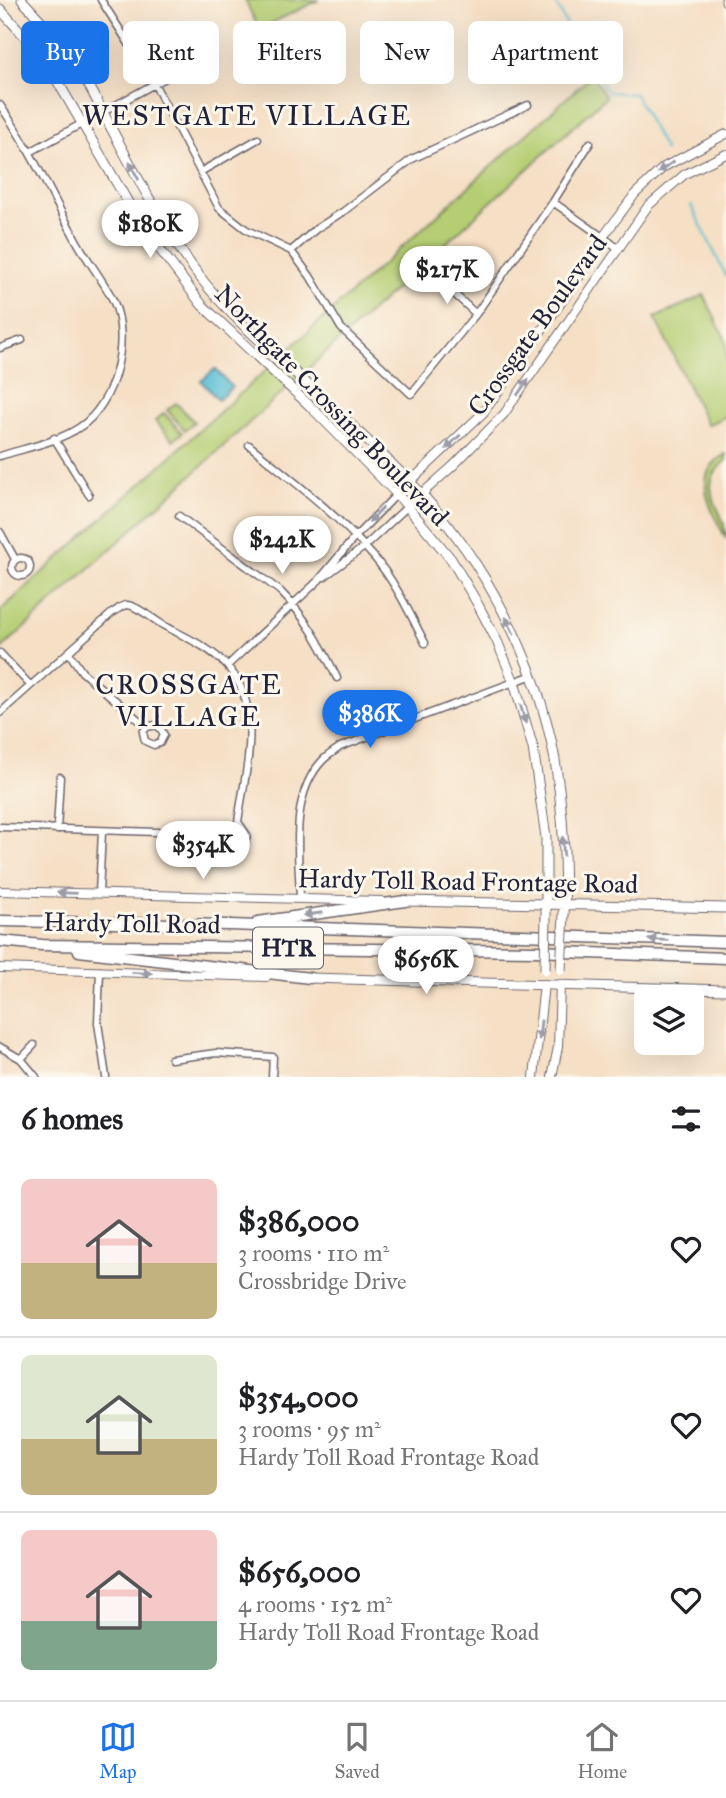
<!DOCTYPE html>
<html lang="en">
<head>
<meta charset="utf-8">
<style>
  :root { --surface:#fff; --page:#f6f6f6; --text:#202124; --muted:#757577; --line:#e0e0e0; --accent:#1a73e8 }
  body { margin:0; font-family:"IM FELL Great Primer",serif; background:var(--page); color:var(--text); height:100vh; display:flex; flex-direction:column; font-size:26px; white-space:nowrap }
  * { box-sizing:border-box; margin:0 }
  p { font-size:23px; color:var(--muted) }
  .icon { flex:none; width:38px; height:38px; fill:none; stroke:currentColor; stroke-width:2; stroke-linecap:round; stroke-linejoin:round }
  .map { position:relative; height:1077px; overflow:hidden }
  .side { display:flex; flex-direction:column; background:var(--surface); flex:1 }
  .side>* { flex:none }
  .banner { position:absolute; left:21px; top:21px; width:684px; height:63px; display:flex; gap:14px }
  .fabs { position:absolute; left:634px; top:985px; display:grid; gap:14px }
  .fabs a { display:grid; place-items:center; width:70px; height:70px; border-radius:10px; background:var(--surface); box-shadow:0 7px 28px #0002; font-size:35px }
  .price { position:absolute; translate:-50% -60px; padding:0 16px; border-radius:24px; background:#fff; color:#222; font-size:23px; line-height:46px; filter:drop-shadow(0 2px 4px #0008) }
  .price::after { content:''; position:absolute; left:50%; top:42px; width:21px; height:16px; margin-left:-10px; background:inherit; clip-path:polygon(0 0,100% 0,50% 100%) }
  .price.current { background:var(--accent); color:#fff }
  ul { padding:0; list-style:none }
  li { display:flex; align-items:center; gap:21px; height:175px; padding:0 21px }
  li+li { border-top:2px solid var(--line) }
  li span { display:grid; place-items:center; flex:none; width:196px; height:140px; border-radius:10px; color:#555 }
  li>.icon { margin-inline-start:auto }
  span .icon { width:84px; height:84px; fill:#fffc; stroke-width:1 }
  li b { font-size:30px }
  h2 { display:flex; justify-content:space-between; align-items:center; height:84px; padding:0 21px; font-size:30px }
  .chip { padding:0 24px; border-radius:10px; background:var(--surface); box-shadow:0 7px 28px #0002; font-size:24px; line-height:63px }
  .chip.current { background:var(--accent); color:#fff }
  .tabs { display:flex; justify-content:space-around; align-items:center; height:98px; border-top:2px solid var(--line); background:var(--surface); font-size:19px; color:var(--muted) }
  .tabs a { display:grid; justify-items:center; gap:4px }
  .tabs .current { color:var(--accent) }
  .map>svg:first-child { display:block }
  .green { fill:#b5ce73; stroke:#6c7857; stroke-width:2 }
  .water { fill:#56bdd4; stroke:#3c7088; stroke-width:2 }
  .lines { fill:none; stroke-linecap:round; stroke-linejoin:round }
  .stream { stroke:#56bdd4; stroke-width:2 }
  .minor-casing { stroke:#6c646b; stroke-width:9 }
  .tertiary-casing { stroke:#6c646b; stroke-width:10 }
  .secondary-casing { stroke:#6c646b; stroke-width:11 }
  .motorway-casing { stroke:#6c646b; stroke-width:13 }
  .minor { stroke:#fff; stroke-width:6 }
  .tertiary { stroke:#fff; stroke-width:8 }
  .secondary { stroke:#fff; stroke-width:9 }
  .motorway { stroke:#fff; stroke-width:10 }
  .secondary-bridge-casing { stroke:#6c646b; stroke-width:11; stroke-linecap:butt }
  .secondary-bridge { stroke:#fff; stroke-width:9 }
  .oneway { fill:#9c9ca7 }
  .labels { text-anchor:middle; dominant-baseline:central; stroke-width:6; stroke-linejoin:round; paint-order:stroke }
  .shield { fill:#fbf7ec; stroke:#636270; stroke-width:2 }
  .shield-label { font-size:24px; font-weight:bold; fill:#22223b }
  .street-label { font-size:26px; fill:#22223b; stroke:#fbf7ec }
  .neighbourhood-label { font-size:28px; letter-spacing:2px; fill:#22223b; stroke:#fbf7ec }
</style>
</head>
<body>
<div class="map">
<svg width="726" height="1077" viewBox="0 0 726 1077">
  <rect width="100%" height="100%" fill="#fbf7ec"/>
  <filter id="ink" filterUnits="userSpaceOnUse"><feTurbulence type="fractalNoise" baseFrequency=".0143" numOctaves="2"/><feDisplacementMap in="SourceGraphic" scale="14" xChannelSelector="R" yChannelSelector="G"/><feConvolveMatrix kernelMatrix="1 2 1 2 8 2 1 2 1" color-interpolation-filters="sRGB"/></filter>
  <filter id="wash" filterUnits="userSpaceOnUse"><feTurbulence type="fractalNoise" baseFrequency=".00686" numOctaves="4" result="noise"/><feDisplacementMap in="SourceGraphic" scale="28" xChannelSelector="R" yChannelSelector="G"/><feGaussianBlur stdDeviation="1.57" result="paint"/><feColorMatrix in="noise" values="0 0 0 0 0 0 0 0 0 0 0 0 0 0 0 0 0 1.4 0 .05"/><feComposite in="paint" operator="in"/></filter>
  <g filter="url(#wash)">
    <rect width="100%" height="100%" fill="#f5dfc5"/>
    <path class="green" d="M245,0h74l-60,29z
      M592,75l14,22 -606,553v-39z
      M704,295l22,46v75l-19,9 -52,-107z
      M176,403l18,19 -9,8 -18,-20z
      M164,413l18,20 -9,7 -18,-19z
      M726,454v6c-34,29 0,47 0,79 -13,-27 -38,-64 0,-85z"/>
    <path class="water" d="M215,369l17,18 -14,13 -17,-19z"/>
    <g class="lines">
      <path class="stream" d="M554,0l21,41
        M582,52l26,40 27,2 30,57
        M691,205l35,71"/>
    </g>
  </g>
  <g filter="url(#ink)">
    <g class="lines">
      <defs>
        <path id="minor" d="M101,0l53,83 65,125 28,22 44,21 19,25 31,52 70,66 65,-80 77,-112 37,-59
          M0,105c29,42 50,87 74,131 11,22 28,42 39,64 18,38 3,103 -33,127 -22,15 -55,21 -80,29
          M30,152l181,-99
          M202,171l56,-32
          M553,202l65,46
          M291,251l25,-22 28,-18 68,-52 116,-54
          M436,277l40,37
          M0,348l22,-8
          M54,438l35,57
          M249,445c43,35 88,69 124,111 22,25 37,58 52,87
          M179,516l101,75c26,26 41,54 57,87
          M0,532l15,27
          M12 567a9 9 0 1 1 18 0a9 9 0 1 1-18 0Z
          M324,577l40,-30 44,-41
          M0,653l30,32
          M69,653l13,19 65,55 9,-2 5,4 3,6 -4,8 -6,2 -9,-4 -2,-9 4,-5
          M227,666l92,-86 36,-43 42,-43
          M0,713l112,-100c4,-2 9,-7 14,-8 9,-1 28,15 37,20 22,12 47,22 64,41 38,42 18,105 11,156l-5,10 -13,2 -220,-7
          M57,830l3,-53
          M224,833l10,13h6l5,-2 2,-9 -9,-13
          M99,893l3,-61
          M300,898c-1,-44 -11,-103 23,-138 5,-5 12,-9 17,-13l190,-71
          M100,971l-2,52 8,54
          M0,1047l21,12 15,18
          M21,1059l13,-14
          M171,1059l45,-6 57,4 -1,20"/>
        <path id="tertiary" d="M397,494l87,-82 100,-142 19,-33 32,-43 29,-27 62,-33
          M408,506l45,-40 51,-52 144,-208 37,-32 41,-20
          M0,891l381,10
          M0,968l266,9
          M534,1077l10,-93
          M552,1077l6,-30 2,-63"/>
        <path id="secondary" d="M22,0c24,25 46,53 65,82 8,14 15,29 23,44 28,52 54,104 90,151 26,34 58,62 89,90 40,37 81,75 120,114 72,72 128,178 146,279 8,50 11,103 9,154
          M726,0v1
          M0,9l44,49 96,165 62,82 108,101 87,88 54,65 25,42 21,40 17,41 19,66 13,89v79
          M405,901l321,7
          M310,978l416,12"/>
        <path id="motorway" d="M0,921l230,4 496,17
          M258,922l147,-21
          M0,941l42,4 492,6 192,7
          M79,951l231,27"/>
      </defs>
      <use href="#minor" class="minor-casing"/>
      <use href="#tertiary" class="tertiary-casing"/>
      <use href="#secondary" class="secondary-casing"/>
      <use href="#motorway" class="motorway-casing"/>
      <use href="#minor" class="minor"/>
      <use href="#tertiary" class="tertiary"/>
      <use href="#secondary" class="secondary"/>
      <use href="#motorway" class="motorway"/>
      <defs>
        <path id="secondary-bridge" d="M545,970l1,-54
          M561,970l3,-56"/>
      </defs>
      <use href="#secondary-bridge" class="secondary-bridge-casing"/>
      <use href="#secondary-bridge" class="secondary-bridge"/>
    </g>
    <defs><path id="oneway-solid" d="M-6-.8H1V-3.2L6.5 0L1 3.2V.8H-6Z" transform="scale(1.75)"/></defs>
    <g class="oneway">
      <use href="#oneway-solid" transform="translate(666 167) rotate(145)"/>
      <use href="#oneway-solid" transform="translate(134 171) rotate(-118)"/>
      <use href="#oneway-solid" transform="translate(523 387) rotate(-55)"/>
      <use href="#oneway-solid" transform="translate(453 442) rotate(136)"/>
      <use href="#oneway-solid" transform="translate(376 515) rotate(135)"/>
      <use href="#oneway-solid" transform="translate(510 626) rotate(-116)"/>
      <use href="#oneway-solid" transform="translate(523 714) rotate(74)"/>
      <use href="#oneway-solid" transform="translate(563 846) rotate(-94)"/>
      <use href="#oneway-solid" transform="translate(67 893) rotate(-178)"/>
      <use href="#oneway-solid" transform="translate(313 914) rotate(172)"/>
      <use href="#oneway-solid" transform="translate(658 940) rotate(-178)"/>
      <use href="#oneway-solid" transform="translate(142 973) rotate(3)"/>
      <use href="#oneway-solid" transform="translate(540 1030) rotate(96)"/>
    </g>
  </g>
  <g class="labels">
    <rect class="shield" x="253" y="927.5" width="70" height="41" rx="5"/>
    <g class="shield-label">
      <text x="288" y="948">HTR</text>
    </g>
    <g class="street-label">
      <text transform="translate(537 325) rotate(-54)">Crossgate Boulevard</text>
      <text transform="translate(332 405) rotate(46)">Northgate Crossing Boulevard</text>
      <text transform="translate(468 881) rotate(1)">Hardy Toll Road Frontage Road</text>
      <text transform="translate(132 923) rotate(1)">Hardy Toll Road</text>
    </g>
    <g class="neighbourhood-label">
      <text x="247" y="115">WESTGATE VILLAGE</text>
      <text x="189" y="684">CROSSGATE<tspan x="189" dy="32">VILLAGE</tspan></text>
    </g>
  </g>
</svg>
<div class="fabs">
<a><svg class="icon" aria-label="layers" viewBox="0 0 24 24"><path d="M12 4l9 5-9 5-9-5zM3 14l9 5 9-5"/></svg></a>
</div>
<b class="price" style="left:150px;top:260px">$180K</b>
<b class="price" style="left:447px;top:306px">$217K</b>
<b class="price" style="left:282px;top:576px">$242K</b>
<b class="price current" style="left:370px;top:750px">$386K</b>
<b class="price" style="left:203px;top:881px">$354K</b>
<b class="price" style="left:426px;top:996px">$656K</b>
<div class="banner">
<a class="chip current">Buy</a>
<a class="chip">Rent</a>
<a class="chip">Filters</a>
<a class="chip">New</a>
<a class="chip">Apartment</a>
</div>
</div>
<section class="side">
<h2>6 homes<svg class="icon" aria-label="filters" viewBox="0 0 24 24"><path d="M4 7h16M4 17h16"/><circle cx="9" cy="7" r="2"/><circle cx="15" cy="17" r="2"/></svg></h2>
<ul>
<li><span style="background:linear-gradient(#f6c9c9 60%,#c2b280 0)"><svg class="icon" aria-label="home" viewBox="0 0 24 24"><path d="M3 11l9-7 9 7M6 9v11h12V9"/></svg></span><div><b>$386,000</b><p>3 rooms · 110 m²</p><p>Crossbridge Drive</p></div><svg class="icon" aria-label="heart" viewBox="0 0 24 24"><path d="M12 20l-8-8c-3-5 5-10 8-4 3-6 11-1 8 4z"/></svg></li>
<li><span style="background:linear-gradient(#dfe7d0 60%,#c2b280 0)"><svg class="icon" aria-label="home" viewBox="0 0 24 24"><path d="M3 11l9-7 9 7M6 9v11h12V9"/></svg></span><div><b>$354,000</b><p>3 rooms · 95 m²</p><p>Hardy Toll Road Frontage Road</p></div><svg class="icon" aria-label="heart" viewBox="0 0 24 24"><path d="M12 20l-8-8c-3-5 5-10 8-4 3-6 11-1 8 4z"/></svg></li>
<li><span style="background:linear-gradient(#f6c9c9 65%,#7fa58c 0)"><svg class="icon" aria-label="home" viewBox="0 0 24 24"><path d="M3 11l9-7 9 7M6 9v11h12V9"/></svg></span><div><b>$656,000</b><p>4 rooms · 152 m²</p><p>Hardy Toll Road Frontage Road</p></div><svg class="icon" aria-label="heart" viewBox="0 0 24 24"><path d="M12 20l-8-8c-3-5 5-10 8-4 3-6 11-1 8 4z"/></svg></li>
</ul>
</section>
<nav class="tabs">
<a class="current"><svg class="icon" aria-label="map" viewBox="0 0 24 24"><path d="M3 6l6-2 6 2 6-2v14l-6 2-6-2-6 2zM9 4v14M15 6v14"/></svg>Map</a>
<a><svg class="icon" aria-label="saved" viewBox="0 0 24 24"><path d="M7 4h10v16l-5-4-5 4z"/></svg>Saved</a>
<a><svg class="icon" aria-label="home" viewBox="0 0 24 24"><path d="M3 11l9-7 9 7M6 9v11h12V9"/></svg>Home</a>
</nav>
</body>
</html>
